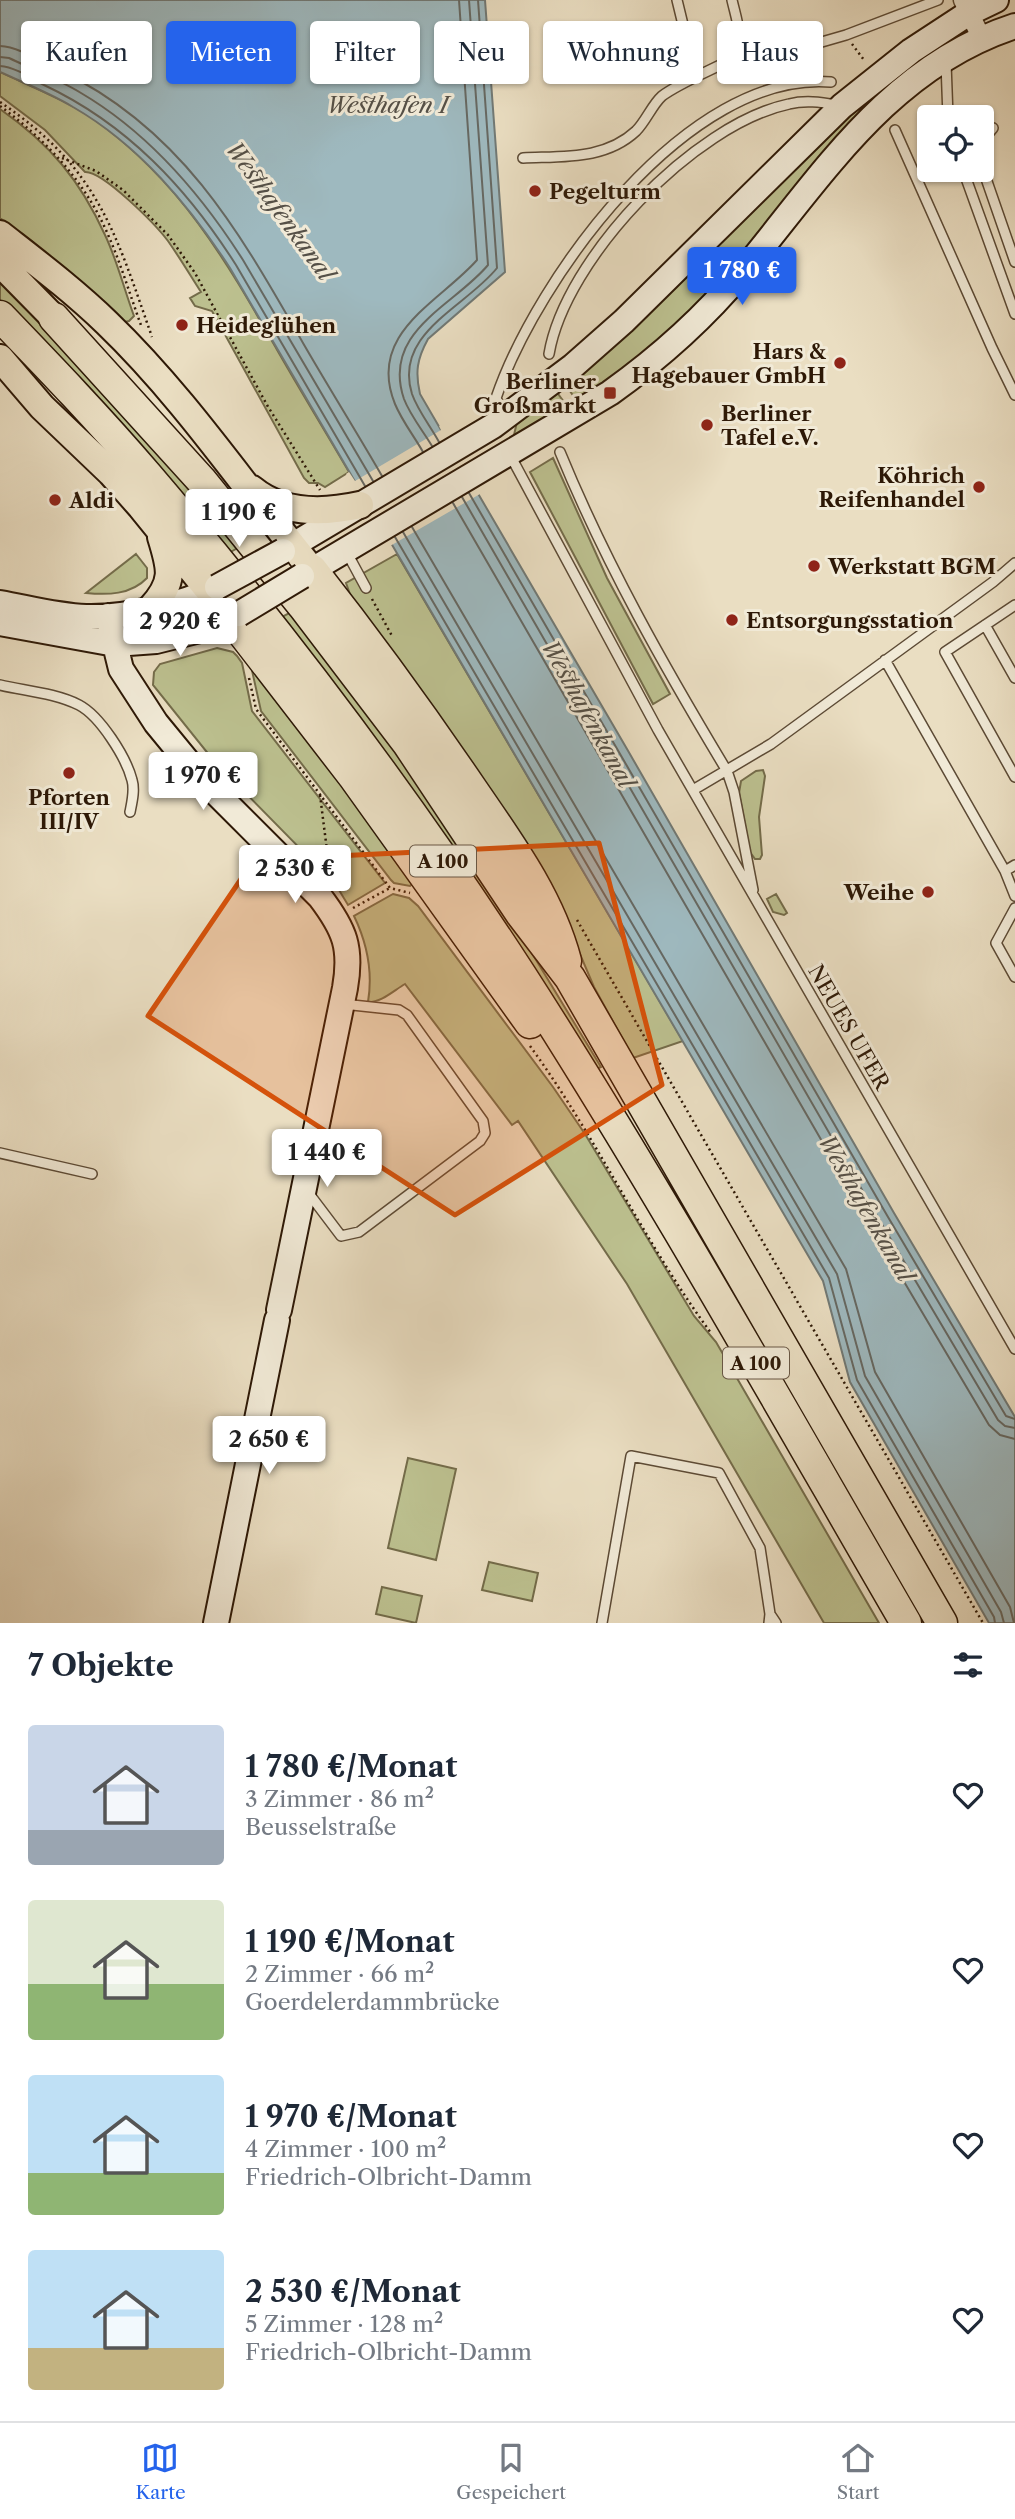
<!DOCTYPE html>
<html lang="de">
<head>
<meta charset="utf-8">
<style>
  :root { --surface:#fff; --page:#f6f6f7; --text:#1f2937; --muted:#747a83; --line:#e0e1e3; --accent:#2563eb }
  body { margin:0; font-family:"Libre Caslon Text",serif; background:var(--page); color:var(--text); height:100vh; display:flex; flex-direction:column; font-size:26px; white-space:nowrap }
  * { box-sizing:border-box; margin:0 }
  p { font-size:23px; color:var(--muted) }
  .icon { flex:none; width:38px; height:38px; fill:none; stroke:currentColor; stroke-width:2; stroke-linecap:round; stroke-linejoin:round }
  .map { position:relative; height:1623px; overflow:hidden }
  .side { display:flex; flex-direction:column; background:var(--surface); flex:1 }
  .side>* { flex:none }
  .top-card { position:absolute; left:21px; top:21px; width:973px; height:63px; display:flex; gap:14px }
  .buttons { position:absolute; left:917px; top:105px; display:grid; gap:14px }
  .buttons a { display:grid; place-items:center; width:77px; height:77px; border-radius:7px; background:var(--surface); box-shadow:0 2px 5px #0004; font-size:35px }
  .price { position:absolute; translate:-50% -60px; padding:0 16px; border-radius:7px; background:#fff; color:#222; font-size:23px; line-height:46px; filter:drop-shadow(0 2px 4px #0008) }
  .price::after { content:''; position:absolute; left:50%; top:42px; width:21px; height:16px; margin-left:-10px; background:inherit; clip-path:polygon(0 0,100% 0,50% 100%) }
  .price.active { background:var(--accent); color:#fff }
  ul { padding:0; list-style:none }
  li { display:flex; align-items:center; gap:21px; height:175px; padding:0 28px }
  li span { display:grid; place-items:center; flex:none; width:196px; height:140px; border-radius:7px; color:#555 }
  li>.icon { margin-inline-start:auto }
  span .icon { width:84px; height:84px; fill:#fffc; stroke-width:1 }
  li b { font-size:30px }
  h2 { display:flex; justify-content:space-between; align-items:center; height:84px; padding:0 28px; font-size:30px }
  .tag { padding:0 24px; border-radius:7px; background:var(--surface); box-shadow:0 2px 5px #0004; font-size:24px; line-height:63px }
  .tag.active { background:var(--accent); color:#fff }
  .tabs { display:flex; justify-content:space-around; align-items:center; height:98px; border-top:2px solid var(--line); background:var(--surface); font-size:19px; color:var(--muted) }
  .tabs a { display:grid; justify-items:center; gap:4px }
  .tabs .active { color:var(--accent) }
  .map>svg:first-child { display:block }
  .green { fill:#bcc08f; stroke:#746c4a; stroke-width:2 }
  .water { fill:#9eb9bf; stroke:#717975; stroke-width:2 }
  .pier { fill:#eadec2 }
  .lines { fill:none; stroke-linecap:round; stroke-linejoin:round }
  .shore { stroke:#666862; stroke-width:2 }
  .lane-casing { stroke:#5c4a35; stroke-width:12 }
  .street-casing { stroke:#5c4a35; stroke-width:21 }
  .secondary-casing { stroke:#2d1806; stroke-width:28 }
  .primary-casing { stroke:#2d1806; stroke-width:30 }
  .highway-casing { stroke:#2d1806; stroke-width:33 }
  .path { stroke:#2d1806; stroke-width:2.5; stroke-dasharray:2 3.5; stroke-linecap:butt }
  .lane { stroke:#f1ead7; stroke-width:9 }
  .street { stroke:#f1ead7; stroke-width:18 }
  .secondary { stroke:#f1ead7; stroke-width:24 }
  .primary { stroke:#eadec2; stroke-width:26 }
  .highway { stroke:#eadec2; stroke-width:30 }
  .secondary-bridge-casing { stroke:#2d1806; stroke-width:28; stroke-linecap:butt }
  .secondary-bridge { stroke:#f1ead7; stroke-width:24 }
  .marked { fill:#d5520b; fill-opacity:0.2; stroke:#d5520b; stroke-width:5; stroke-linejoin:round }
  .poi-dot { fill:#8f2418; stroke:#f1ead7; stroke-width:2.5 }
  .labels { text-anchor:middle; dominant-baseline:central; stroke-width:6; stroke-linejoin:round; paint-order:stroke }
  .shield { fill:#f1ead7; stroke:#685745; stroke-width:2 }
  .shield-label { font-size:19px; font-weight:bold; fill:#2d1806 }
  .poi-label { font-size:21px; font-weight:bold; fill:#2d1806; stroke:#f1ead7; text-anchor:start }
  .street-label { font-size:21px; fill:#2d1806; stroke:#f1ead7 }
  .water-label { font-size:23px; font-style:italic; fill:#555047; stroke:#f1ead7 }
</style>
</head>
<body>
<div class="map">
<svg width="1015" height="1623" viewBox="0 0 1015 1623">
  <rect width="100%" height="100%" fill="#eadec2"/>
  <filter id="stains"><feTurbulence type="fractalNoise" baseFrequency=".00286" numOctaves="4"/><feColorMatrix values="0 0 0 0 .2 0 0 0 0 .09 0 0 0 0 .02 0 0 0 .5 -.17"/></filter>
  <radialGradient id="worn" r=".72"><stop offset=".6" stop-color="#630" stop-opacity="0"/><stop offset="1" stop-color="#630" stop-opacity=".3"/></radialGradient>
  <path class="green" d="M922,55l-197,225 -44,46 -102,78 -14,-20 283,-272z
    M0,72c32,15 66,28 95,48 86,62 130,139 181,228 24,42 49,83 73,124l-24,15 -7,-4h-9l-5,-5 -92,-167 -17,-5 -5,-8 11,-6c-11,-17 -21,-34 -33,-51 -12,-16 -65,-70 -83,-69l-40,-42 -45,-34z
    M0,109c50,35 80,71 105,126 12,25 19,54 29,81l-5,5 -8,2 -88,-81 -33,-24z
    M0,277l243,268 -18,10 -189,-216 -36,-38z
    M556,391l13,18 -54,27 -1,-1 3,-13z
    M553,458l54,120 63,116 -17,10 -123,-232z
    M136,554l11,14v10c-16,17 -40,17 -61,15z
    M397,554l286,487 -50,17 -39,-71 -26,-61 -217,-329 -5,-14z
    M295,610l41,53 191,282 74,122 -7,3 -318,-450z
    M217,648l16,4 4,4 5,7 10,48 133,172 -37,22 -12,-20 -122,-124 -61,-76 1,-13 6,-8z
    M249,657l166,224 -5,5 -16,-3 -3,-3 -130,-169z
    M763,770l2,6 -6,41 3,38 -2,4h-5l-5,-7 -11,-59 2,-12 15,-10z
    M393,894l16,4 9,8 135,181 32,47 109,182 22,26 163,281h-55l-197,-339 -109,-163 -6,4 -107,-141c-12,7 -23,18 -37,18 5,-30 -1,-59 -14,-86z
    M776,894l11,19 -3,2 -11,-3 -6,-13z
    M408,1458l48,11 -20,91 -48,-12z
    M489,1562l49,11 -6,28 -50,-11z
    M382,1587l40,9 -6,27 -40,-9z"/>
  <path class="water" d="M0,0h485l20,272 -77,67c-11,20 -13,33 -8,55l207,355 267,464 121,204v206h-26l-139,-241 -27,-101 -593,-1013c-41,-63 -91,-123 -157,-161 -23,-14 -49,-24 -73,-35z"/>
  <path class="pier" d="M442,425l42,72 -4,-3 -90,52 4,9 -48,-81 3,-2 6,9 86,-51 -2,-4z"/>
  <g class="lines">
    <path class="shore" d="M0,46c20,1 41,16 59,24 122,58 180,161 244,273 26,45 53,88 79,133
      M0,57l9,1c23,11 49,21 72,35 68,40 120,101 162,167l130,221
      M0,66c15,1 31,12 44,19 83,39 143,103 192,180l129,221
      M439,442c-8,-15 -21,-31 -27,-48 -19,-61 54,-87 85,-126l-19,-268
      M432,446c-9,-15 -22,-31 -28,-47 -23,-68 50,-93 84,-134l-19,-265
      M423,452c-9,-16 -21,-31 -28,-48 -29,-71 45,-102 82,-144l-18,-260
      M469,493l419,724 118,199 9,3
      M462,497l418,724 118,199 7,6 10,2
      M453,503l418,723 118,199 11,10 15,4
      M412,527l434,742 29,103 135,235 4,16
      M403,532l434,742 28,102 136,236 3,11
      M395,537l434,741 28,102 137,237 1,6"/>
    <defs>
      <path id="lane" d="M677,0l9,37
        M787,52l59,-17 92,-35
        M946,63l2,54
        M895,130l97,218 23,47
        M982,141l11,-13
        M523,158c40,-2 82,2 113,-27 10,-10 16,-26 26,-35 17,-13 52,-27 72,-38 11,-17 2,-40 -2,-58
        M982,167l33,95
        M963,170l52,144
        M549,354c16,-95 145,-230 240,-250 16,-4 31,-2 48,1
        M504,416l-8,-18c41,-120 192,-328 335,-316
        M560,452c46,112 105,216 167,319l7,21 19,98
        M510,455l148,275 357,619
        M346,551l20,37
        M1015,605l-70,47 70,125
        M985,625l30,53
        M885,660l120,211 10,25
        M0,685c26,6 55,8 79,20 21,11 47,52 53,75 3,10 0,22 -2,32
        M693,790l78,-46 222,-162 22,-19
        M1005,871l10,-6
        M1015,908l-19,35 19,34
        M0,1153l92,21
        M307,1191l34,45 18,-4 121,-91 5,-8 -2,-12 -76,-106 -8,-5 -56,-6
        M602,1623l29,-167 88,17 41,75 10,66
        M769,1623l1,-9 6,9"/>
      <path id="street" d="M963,0l19,39"/>
      <path id="secondary" d="M283,551l210,-125 80,-60 51,-45 218,-215 69,-55 58,-38 27,-13
        M302,576l308,-183c49,-35 94,-75 133,-122 79,-95 146,-204 272,-245
        M0,603c28,5 57,13 86,14 38,1 97,-12 131,-30
        M108,616l13,53 35,54 46,56 118,118c25,33 32,51 25,91l-66,322
        M0,623l115,21 41,-3 48,-12 35,-15
        M216,1623l61,-303"/>
      <path id="primary" d="M0,234c37,29 74,57 107,89 77,74 138,165 205,247
        M0,263l54,55
        M0,358l42,49 69,66 30,34 90,111
        M252,489c30,25 72,24 108,16
        M151,608c24,-26 20,-39 10,-71"/>
      <path id="highway" d="M0,316c50,52 100,104 147,159 135,158 261,326 374,500 136,211 259,431 385,648
        M54,318l147,162 102,126 105,138 113,170 49,64 372,645
        M312,570c56,71 109,144 160,219 37,54 77,108 94,172
        M231,618l122,158 177,247"/>
    </defs>
    <use href="#lane" class="lane-casing"/>
    <use href="#street" class="street-casing"/>
    <use href="#secondary" class="secondary-casing"/>
    <use href="#primary" class="primary-casing"/>
    <use href="#highway" class="highway-casing"/>
    <path class="path" d="M852,44l12,16
      M0,102c98,66 115,129 152,235
      M0,106c47,35 86,76 109,131 13,30 22,61 33,91
      M62,158l34,13 27,19 45,45 27,38 72,132 53,85
      M372,599l20,37
      M249,678l7,31 134,179 20,5
      M320,795l11,87
      M353,908l37,-20
      M577,920l406,703
      M530,1046c67,92 114,196 181,287"/>
    <use href="#lane" class="lane"/>
    <use href="#street" class="street"/>
    <use href="#secondary" class="secondary"/>
    <use href="#primary" class="primary"/>
    <use href="#highway" class="highway"/>
    <defs>
      <path id="secondary-bridge" d="M217,587l66,-36
        M239,614l63,-38"/>
    </defs>
    <use href="#secondary-bridge" class="secondary-bridge-casing"/>
    <use href="#secondary-bridge" class="secondary-bridge"/>
  </g>
  <path class="marked" d="M599,843l63,242 -207,130 -307,-199 106,-156z"/>
  <g class="poi-dot">
    <circle cx="535" cy="191" r="7"/>
    <circle cx="182" cy="325" r="7"/>
    <circle cx="840" cy="363" r="7"/>
    <rect x="603" y="386" width="14" height="14" rx="3.5"/>
    <circle cx="707" cy="425" r="7"/>
    <circle cx="979" cy="487" r="7"/>
    <circle cx="55" cy="500" r="7"/>
    <circle cx="814" cy="566" r="7"/>
    <circle cx="732" cy="620" r="7"/>
    <circle cx="69" cy="773" r="7"/>
    <circle cx="928" cy="892" r="7"/>
  </g>
  <g class="labels">
    <g class="shield">
      <rect x="410" y="845.5" width="66" height="31" rx="5"/>
      <rect x="723" y="1347.5" width="66" height="31" rx="5"/>
    </g>
    <g class="shield-label">
      <text x="443" y="861">A 100</text>
      <text x="756" y="1363">A 100</text>
    </g>
    <g class="poi-label">
      <text x="549" y="191">Pegelturm</text>
      <text x="196" y="325">Heideglühen</text>
      <text x="826" y="351" text-anchor="end">Hars &amp;<tspan x="826" dy="24">Hagebauer GmbH</tspan></text>
      <text x="596" y="381" text-anchor="end">Berliner<tspan x="596" dy="24">Großmarkt</tspan></text>
      <text x="721" y="413">Berliner<tspan x="721" dy="24">Tafel e.V.</tspan></text>
      <text x="965" y="475" text-anchor="end">Köhrich<tspan x="965" dy="24">Reifenhandel</tspan></text>
      <text x="69" y="500">Aldi</text>
      <text x="828" y="566">Werkstatt BGM</text>
      <text x="746" y="620">Entsorgungsstation</text>
      <text x="69" y="797" text-anchor="middle">Pforten<tspan x="69" dy="24">III/IV</tspan></text>
      <text x="914" y="892" text-anchor="end">Weihe</text>
    </g>
    <g class="street-label">
      <text transform="translate(849 1027) rotate(60)">NEUES UFER</text>
    </g>
    <g class="water-label">
      <text x="387" y="105">Westhafen I</text>
      <text transform="translate(280 211) rotate(54)">Westhafenkanal</text>
      <text transform="translate(588 714) rotate(61)">Westhafenkanal</text>
      <text transform="translate(866 1208) rotate(60)">Westhafenkanal</text>
    </g>
  </g>
  <rect width="100%" height="100%" filter="url(#stains)"/>
  <rect width="100%" height="100%" fill="url(#worn)"/>
</svg>
<div class="buttons">
<a><svg class="icon" aria-label="locate" viewBox="0 0 24 24"><circle cx="12" cy="12" r="6"/><path d="M12 2v4M12 18v4M2 12h4M18 12h4"/></svg></a>
</div>
<b class="price active" style="left:742px;top:307px">1 780 €</b>
<b class="price" style="left:239px;top:549px">1 190 €</b>
<b class="price" style="left:180px;top:658px">2 920 €</b>
<b class="price" style="left:203px;top:812px">1 970 €</b>
<b class="price" style="left:295px;top:905px">2 530 €</b>
<b class="price" style="left:327px;top:1189px">1 440 €</b>
<b class="price" style="left:269px;top:1476px">2 650 €</b>
<div class="top-card">
<a class="tag">Kaufen</a>
<a class="tag active">Mieten</a>
<a class="tag">Filter</a>
<a class="tag">Neu</a>
<a class="tag">Wohnung</a>
<a class="tag">Haus</a>
</div>
</div>
<section class="side">
<h2>7 Objekte<svg class="icon" aria-label="filters" viewBox="0 0 24 24"><path d="M4 7h16M4 17h16"/><circle cx="9" cy="7" r="2"/><circle cx="15" cy="17" r="2"/></svg></h2>
<ul>
<li><span style="background:linear-gradient(#c9d6e8 75%,#9aa5b1 0)"><svg class="icon" aria-label="home" viewBox="0 0 24 24"><path d="M3 11l9-7 9 7M6 9v11h12V9"/></svg></span><div><b>1 780 €/Monat</b><p>3 Zimmer · 86 m²</p><p>Beusselstraße</p></div><svg class="icon" aria-label="heart" viewBox="0 0 24 24"><path d="M12 20l-8-8c-3-5 5-10 8-4 3-6 11-1 8 4z"/></svg></li>
<li><span style="background:linear-gradient(#dfe7d0 60%,#8fb573 0)"><svg class="icon" aria-label="home" viewBox="0 0 24 24"><path d="M3 11l9-7 9 7M6 9v11h12V9"/></svg></span><div><b>1 190 €/Monat</b><p>2 Zimmer · 66 m²</p><p>Goerdelerdammbrücke</p></div><svg class="icon" aria-label="heart" viewBox="0 0 24 24"><path d="M12 20l-8-8c-3-5 5-10 8-4 3-6 11-1 8 4z"/></svg></li>
<li><span style="background:linear-gradient(#bfe0f5 70%,#8fb573 0)"><svg class="icon" aria-label="home" viewBox="0 0 24 24"><path d="M3 11l9-7 9 7M6 9v11h12V9"/></svg></span><div><b>1 970 €/Monat</b><p>4 Zimmer · 100 m²</p><p>Friedrich-Olbricht-Damm</p></div><svg class="icon" aria-label="heart" viewBox="0 0 24 24"><path d="M12 20l-8-8c-3-5 5-10 8-4 3-6 11-1 8 4z"/></svg></li>
<li><span style="background:linear-gradient(#bfe0f5 70%,#c2b280 0)"><svg class="icon" aria-label="home" viewBox="0 0 24 24"><path d="M3 11l9-7 9 7M6 9v11h12V9"/></svg></span><div><b>2 530 €/Monat</b><p>5 Zimmer · 128 m²</p><p>Friedrich-Olbricht-Damm</p></div><svg class="icon" aria-label="heart" viewBox="0 0 24 24"><path d="M12 20l-8-8c-3-5 5-10 8-4 3-6 11-1 8 4z"/></svg></li>
</ul>
</section>
<nav class="tabs">
<a class="active"><svg class="icon" aria-label="map" viewBox="0 0 24 24"><path d="M3 6l6-2 6 2 6-2v14l-6 2-6-2-6 2zM9 4v14M15 6v14"/></svg>Karte</a>
<a><svg class="icon" aria-label="saved" viewBox="0 0 24 24"><path d="M7 4h10v16l-5-4-5 4z"/></svg>Gespeichert</a>
<a><svg class="icon" aria-label="home" viewBox="0 0 24 24"><path d="M3 11l9-7 9 7M6 9v11h12V9"/></svg>Start</a>
</nav>
</body>
</html>
